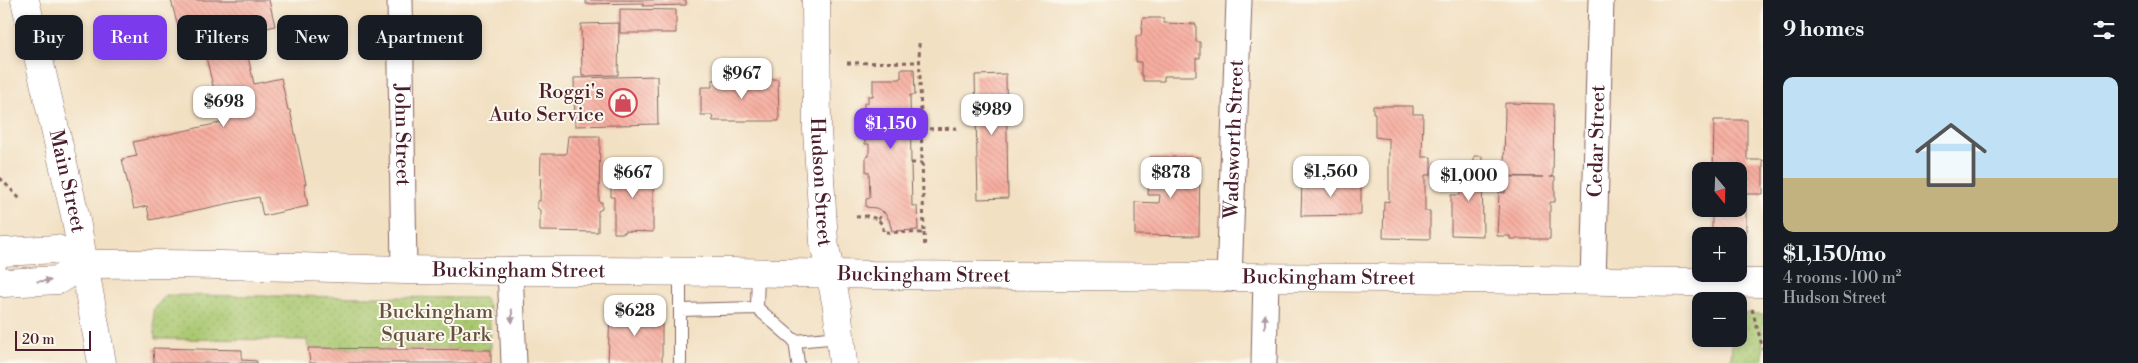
<!DOCTYPE html>
<html lang="en">
<head>
<meta charset="utf-8">
<style>
  :root { --surface:#171b24; --page:#242831; --text:#f1f3f6; --muted:#9ea1a6; --line:#363941; --accent:#7c3aed }
  body { margin:0; font-family:"Libre Bodoni",serif; background:var(--page); color:var(--text); height:100vh; display:flex; flex-direction:column; font-size:19px; white-space:nowrap }
  * { box-sizing:border-box; margin:0 }
  p { font-size:16px; color:var(--muted) }
  .icon { flex:none; width:28px; height:28px; fill:none; stroke:currentColor; stroke-width:2; stroke-linecap:round; stroke-linejoin:round }
  .map { position:relative; flex:1; overflow:hidden }
  .side { display:flex; flex-direction:column; background:var(--surface); width:375px }
  .side>* { flex:none }
  .guide { position:absolute; left:15px; top:15px; width:475px; height:45px; display:flex; gap:10px }
  .needle { width:32px; rotate:161deg }
  .buttons { position:absolute; left:1692px; top:162px; display:grid; gap:10px }
  .buttons a { display:grid; place-items:center; width:55px; height:55px; border-radius:10px; background:var(--surface); box-shadow:0 2px 8px #0003; font-size:25px }
  .scale { position:absolute; left:15px; bottom:12px; width:76px; box-sizing:border-box; padding-left:5px; border:2px solid #4a1f2b; border-top:0; font-size:14px; line-height:18px; white-space:nowrap; color:#4a1f2b; -webkit-text-stroke:4px #fbf7ec; paint-order:stroke }
  .price { position:absolute; translate:-50% -42px; padding:0 11px; border-radius:10px; background:#fff; color:#222; font-size:16px; line-height:32px; filter:drop-shadow(0 1px 2px #0008) }
  .price::after { content:''; position:absolute; left:50%; top:30px; width:15px; height:11px; margin-left:-8px; background:inherit; clip-path:polygon(0 0,100% 0,50% 100%) }
  .price.active { background:var(--accent); color:#fff }
  ul { padding:0; list-style:none }
  li { display:grid; align-content:center; gap:10px; height:265px; padding:0 20px }
  li+li { border-top:1px solid var(--line) }
  li span { display:grid; place-items:center; height:155px; border-radius:10px; color:#555 }
  li>.icon { margin-inline-start:auto }
  span .icon { width:90px; height:90px; fill:#fffc; stroke-width:1 }
  li b { font-size:21px }
  h2 { display:flex; justify-content:space-between; align-items:center; height:60px; padding:0 20px; font-size:21px }
  .chip { padding:0 18px; border-radius:10px; background:var(--surface); box-shadow:0 2px 8px #0003; font-size:18px; line-height:45px }
  .chip.active { background:var(--accent); color:#fff }
  main { display:flex; flex:1; min-height:0 }
  .map>svg:first-child { display:block }
  .grass { fill:url(#grass-dots); stroke:#7a734d }
  .building { fill:url(#building-back-hatch) }
  .lines { fill:none; stroke-linecap:round; stroke-linejoin:round }
  .lane-casing { stroke:#856360; stroke-width:14 }
  .street-casing { stroke:#856360; stroke-width:27 }
  .secondary-casing { stroke:#856360; stroke-width:29 }
  .primary-casing { stroke:#856360; stroke-width:29 }
  .path { stroke:#856360; stroke-width:3; stroke-dasharray:4 4; stroke-linecap:butt }
  .lane { stroke:#fff; stroke-width:12 }
  .street { stroke:#fff; stroke-width:25 }
  .secondary { stroke:#fff; stroke-width:28 }
  .primary { stroke:#fff; stroke-width:28 }
  .oneway { fill:#ae9aa0 }
  .labels { text-anchor:middle; dominant-baseline:central; stroke-width:4; stroke-linejoin:round; paint-order:stroke }
  .poi-label { font-size:20px; fill:#4a1f2b; stroke:#fbf7ec; text-anchor:end }
  .street-label { font-size:20px; fill:#4a1f2b; stroke:#fbf7ec }
  .park-label { font-size:20px; fill:#66513f; stroke:#fbf7ec }
</style>
</head>
<body>
<main>
<div class="map">
<svg width="1763" height="363" viewBox="0 0 1763 363">
  <defs>
    <pattern id="grass-dots" width="8" height="8" patternUnits="userSpaceOnUse" patternTransform="scale(1.25)"><rect width="8" height="8" fill="#a9c76f"/><path d="M2 2h.1M6 6h.1" fill="none" stroke="#93aa60" stroke-width="1.8" stroke-linecap="round"/></pattern>
    <pattern id="building-back-hatch" width="6" height="6" patternUnits="userSpaceOnUse" patternTransform="scale(1.25)"><rect width="6" height="6" fill="#f7aea0"/><path d="M-1 5l2 2M0 0l6 6M5-1l2 2" fill="none" stroke="#d5958a"/></pattern>
  </defs>
  <rect width="100%" height="100%" fill="#fbf7ec"/>
  <filter id="ink" filterUnits="userSpaceOnUse"><feTurbulence type="fractalNoise" baseFrequency=".02" numOctaves="2"/><feDisplacementMap in="SourceGraphic" scale="10" xChannelSelector="R" yChannelSelector="G"/><feConvolveMatrix kernelMatrix="1 2 1 2 8 2 1 2 1" color-interpolation-filters="sRGB"/></filter>
  <filter id="wash" filterUnits="userSpaceOnUse"><feTurbulence type="fractalNoise" baseFrequency=".0096" numOctaves="4" result="noise"/><feDisplacementMap in="SourceGraphic" scale="20" xChannelSelector="R" yChannelSelector="G"/><feGaussianBlur stdDeviation="1.12" result="paint"/><feColorMatrix in="noise" values="0 0 0 0 0 0 0 0 0 0 0 0 0 0 0 0 0 1.4 0 .05"/><feComposite in="paint" operator="in"/></filter>
  <g filter="url(#wash)">
    <rect width="100%" height="100%" fill="#f2e0c2"/>
    <path class="grass" d="M166,295l319,3 4,9 2,43 -183,-2 -1,-8 -152,-1 -2,-29z
      M1739,313l24,1v49h-32l1,-24h7z"/>
    <g id="blocks">
      <path class="building" d="M171,0h98l6,26 -32,8 11,50 27,-6 7,32h2l16,74h-2l4,22 -45,10 -4,-19 -109,23 -3,-14 -13,3 -12,-50 15,-3 -4,-14 91,-20 -1,-7h-3l-20,-83 -20,3z
        M586,0h100v5l-43,1v-3l-57,1z
        M620,9l56,1v23h-56z
        M1143,18h21v5l32,1v18h4v16h-4v18h-32v5h-21v-5l-2,-1v-13h-5v-26h5z
        M619,23l-1,52 -36,1 -1,-52z
        M901,69h13l1,26h-5l1,68 1,43h5l1,24 -26,1 -3,-11 -5,-8 -8,-4 -10,-1v-8l4,-1 -1,-26h-3v-15l3,-1v-12h-4v-14h3v-14h-4v-13h4v-7h5v-17h28z
        M1006,74l2,124 -30,1 -3,-124z
        M657,76l1,48 -83,2 -1,-48z
        M778,79l1,42h-66l-1,-6h-11v-28h11v-7z
        M1505,103l49,1 -1,73h-3h5v25h-5v37h-40v-3h-13l2,-44 6,1v-16h38l-39,-1z
        M1373,106h40v8h10l-1,43h9v18h-6v36h5v28l-47,-1 1,-37 5,1v-63l-14,-2v-24h-2z
        M1714,120h33v40h16v34h-17v49h-7v-7h-27v-27h27v-38h-26z
        M568,136h32l-1,66h3v7l-4,2v21l-58,-1v-21l-3,-2v-7h3l1,-47h25z
        M1474,156h8l1,80 -32,-1v-40h9v-28h14z
        M1150,157h50l-1,79 -64,-1v-33l24,1 1,-8h-12z
        M614,167h39v65l-29,-1 1,2h-11v-36h-3v-15h3z
        M1302,180l59,1v34l-60,1z
        M610,311h52v52h-54z
        M153,348l89,2v10l15,1v2h-103z
        M308,348l183,2v13h-181z"/>
    </g>
  </g>
  <g filter="url(#ink)">
    <use href="#blocks" fill-opacity="0" stroke="#856360" stroke-width="1"/>
    <g class="lines">
      <defs>
        <path id="lane" d="M757,308l1,-37
          M680,310l77,-2 38,33 46,-4
          M795,341l3,22
          M680,363v-92"/>
        <g id="street">
          <path id="s1" d="M400,0l4,270"/>
          <path d="M510,270l4,93"/>
          <path id="s2" d="M1229,279l10,-279"/>
          <path id="s3" d="M1593,281l8,-281"/>
          <path d="M1264,363l2,-85"/>
        </g>
        <g id="secondary">
          <path id="s4" d="M816,0l1,130 7,112 13,65 6,56"/>
          <path d="M0,254l3,-2 54,-3 27,15"/>
          <path id="s5" d="M84,264c107,-2 214,4 321,6 155,2 311,0 467,5l517,3 374,5"/>
          <path d="M0,280l4,3 54,-3 26,-16"/>
        </g>
        <g id="primary">
          <path id="s6" d="M25,0l50,215 27,148"/>
        </g>
      </defs>
      <use href="#lane" class="lane-casing"/>
      <use href="#street" class="street-casing"/>
      <use href="#secondary" class="secondary-casing"/>
      <use href="#primary" class="primary-casing"/>
      <path class="path" d="M847,63l73,-1
        M921,129l39,-1
        M911,163h12
        M0,178l21,22
        M856,217l11,-1 11,3 5,7v6l41,1 -5,-190
        M878,219l6,-7
        M924,233l1,16
        M1752,309l11,40"/>
      <use href="#lane" class="lane"/>
      <use href="#street" class="street"/>
      <use href="#secondary" class="secondary"/>
      <use href="#primary" class="primary"/>
    </g>
    <defs><path id="oneway-solid" d="M-6-.8H1V-3.2L6.5 0L1 3.2V.8H-6Z" transform="scale(1.25)"/></defs>
    <g class="oneway">
      <use href="#oneway-solid" transform="translate(44 281) rotate(-4)"/>
      <use href="#oneway-solid" transform="translate(512 316) rotate(88)"/>
      <use href="#oneway-solid" transform="translate(1265 321) rotate(-89)"/>
    </g>
  </g>
  <defs>
    <symbol id="shop-ring" viewBox="-11 -11 22 22"><circle r="9.5" fill="#fbf7ec" stroke="#d1495b" stroke-width="1.5"/><path d="M-5-2.5h2.3a2.7 3.5 0 0 1 5.4 0H5L5.5 6h-11ZM-1.5-2.5h3a1.5 2.3 0 0 0-3 0Z" fill="#d1495b"/></symbol>
  </defs>
  <g fill-rule="evenodd">
    <use href="#shop-ring" x="607" y="87" width="32" height="32"/>
  </g>
  <g class="labels">
    <g class="poi-label">
      <text x="604" y="92">Roggi's<tspan x="604" dy="23">Auto Service</tspan></text>
    </g>
    <g class="street-label">
      <text stroke="none"><textPath href="#s1" startOffset="135">John Street</textPath></text>
      <text stroke="none"><textPath href="#s2" startOffset="140">Wadsworth Street</textPath></text>
      <text stroke="none"><textPath href="#s3" startOffset="140">Cedar Street</textPath></text>
      <text stroke="none"><textPath href="#s6" startOffset="186">Main Street</textPath></text>
      <text stroke="none"><textPath href="#s4" startOffset="182">Hudson Street</textPath></text>
      <text stroke="none"><textPath href="#s5" startOffset="435">Buckingham Street</textPath></text>
      <text stroke="none"><textPath href="#s5" startOffset="840">Buckingham Street</textPath></text>
      <text stroke="none"><textPath href="#s5" startOffset="1245">Buckingham Street</textPath></text>
    </g>
    <g class="park-label">
      <text x="436" y="312">Buckingham<tspan x="436" dy="23">Square Park</tspan></text>
    </g>
  </g>
</svg>
<div class="buttons">
<a><svg class="needle" viewBox="-14 -14 28 28"><path d="M0-13l5 13h-10z" fill="#e53935"/><path d="M0 13l5-13h-10z" fill="#9ea1a6"/></svg></a>
<a>+</a>
<a>−</a>
</div>
<div class="scale">20 m</div>
<b class="price" style="left:742px;top:100px">$967</b>
<b class="price" style="left:224px;top:128px">$698</b>
<b class="price" style="left:992px;top:136px">$989</b>
<b class="price active" style="left:891px;top:150px">$1,150</b>
<b class="price" style="left:1331px;top:198px">$1,560</b>
<b class="price" style="left:633px;top:199px">$667</b>
<b class="price" style="left:1171px;top:199px">$878</b>
<b class="price" style="left:1469px;top:202px">$1,000</b>
<b class="price" style="left:635px;top:337px">$628</b>
<div class="guide">
<a class="chip">Buy</a>
<a class="chip active">Rent</a>
<a class="chip">Filters</a>
<a class="chip">New</a>
<a class="chip">Apartment</a>
</div>
</div>
<section class="side">
<h2>9 homes<svg class="icon" aria-label="filters" viewBox="0 0 24 24"><path d="M4 7h16M4 17h16"/><circle cx="9" cy="7" r="2"/><circle cx="15" cy="17" r="2"/></svg></h2>
<ul>
<li><span style="background:linear-gradient(#bfe0f5 65%,#c2b280 0)"><svg class="icon" aria-label="home" viewBox="0 0 24 24"><path d="M3 11l9-7 9 7M6 9v11h12V9"/></svg></span><div><b>$1,150/mo</b><p>4 rooms · 100 m²</p><p>Hudson Street</p></div></li>
</ul>
</section>
</main>
</body>
</html>
